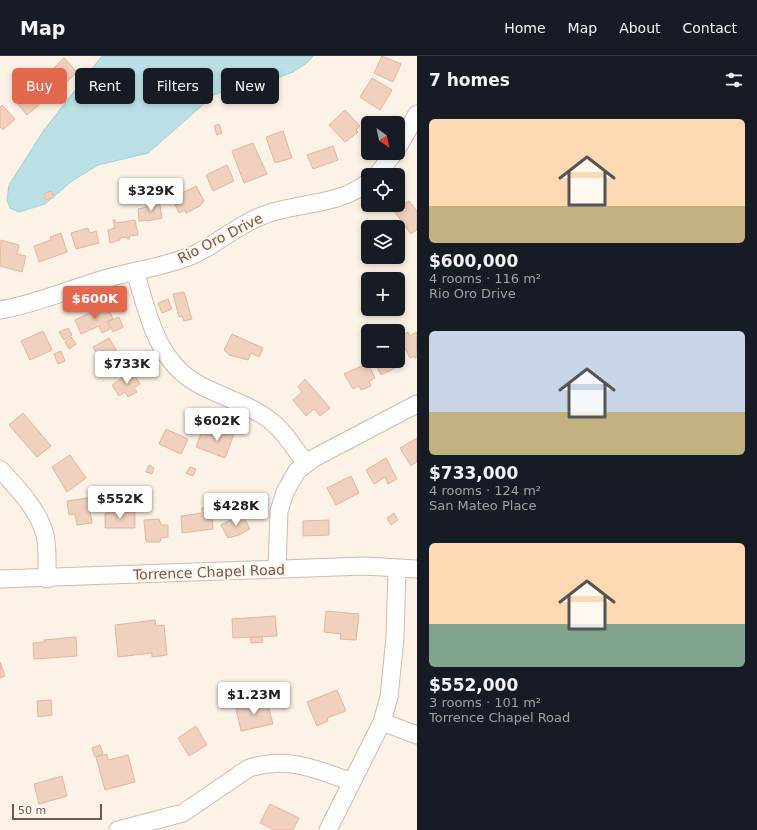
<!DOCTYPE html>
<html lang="en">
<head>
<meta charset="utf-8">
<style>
  :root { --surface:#171b24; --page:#20242c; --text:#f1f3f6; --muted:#9ea1a6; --line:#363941; --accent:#e2694e }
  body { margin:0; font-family:"DejaVu Sans",sans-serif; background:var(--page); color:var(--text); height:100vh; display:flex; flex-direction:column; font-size:15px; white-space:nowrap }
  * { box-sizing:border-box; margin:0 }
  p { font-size:13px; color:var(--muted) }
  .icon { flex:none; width:22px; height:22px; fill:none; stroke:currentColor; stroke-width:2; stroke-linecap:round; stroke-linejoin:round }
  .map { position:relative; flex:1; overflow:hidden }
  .sheet { display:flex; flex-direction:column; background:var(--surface); width:340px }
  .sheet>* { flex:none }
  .guide { position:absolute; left:12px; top:12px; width:345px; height:36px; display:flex; gap:8px }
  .needle { width:26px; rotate:147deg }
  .tools { position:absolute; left:361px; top:60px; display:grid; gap:8px }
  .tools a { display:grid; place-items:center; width:44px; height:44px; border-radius:6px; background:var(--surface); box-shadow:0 2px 6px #0003; font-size:20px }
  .scale { position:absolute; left:12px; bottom:10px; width:90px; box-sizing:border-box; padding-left:4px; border:2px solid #74584b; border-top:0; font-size:11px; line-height:14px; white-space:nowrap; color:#74584b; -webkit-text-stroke:3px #fff6eb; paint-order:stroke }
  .price { position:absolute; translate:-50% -34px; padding:0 9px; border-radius:4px; background:#fff; color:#222; font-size:13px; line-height:26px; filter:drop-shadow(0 1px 2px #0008) }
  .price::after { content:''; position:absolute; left:50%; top:24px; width:12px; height:9px; margin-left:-6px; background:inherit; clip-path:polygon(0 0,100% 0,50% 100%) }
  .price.active { background:var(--accent); color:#fff }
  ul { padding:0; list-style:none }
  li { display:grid; align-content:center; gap:8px; height:212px; padding:0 12px }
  li span { display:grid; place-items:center; height:124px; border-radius:6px; color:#555 }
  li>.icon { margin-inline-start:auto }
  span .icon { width:72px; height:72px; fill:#fffc; stroke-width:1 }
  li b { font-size:17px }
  h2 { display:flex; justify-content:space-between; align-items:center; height:48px; padding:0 12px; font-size:17px }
  .tag { padding:0 14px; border-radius:6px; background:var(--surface); box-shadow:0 2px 6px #0003; font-size:14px; line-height:36px }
  .tag.active { background:var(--accent); color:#fff }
  header { display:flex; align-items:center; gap:24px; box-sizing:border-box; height:56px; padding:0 20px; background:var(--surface); border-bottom:1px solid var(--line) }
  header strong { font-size:19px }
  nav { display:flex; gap:22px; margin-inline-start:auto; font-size:14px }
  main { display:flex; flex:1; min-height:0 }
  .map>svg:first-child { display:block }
  .water { fill:#bae0e5; stroke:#a1d0d6 }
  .building { fill:#f0d0be; stroke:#e3b69e }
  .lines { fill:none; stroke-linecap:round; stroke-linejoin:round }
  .minor-casing { stroke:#cfbcaf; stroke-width:19 }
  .minor { stroke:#fff; stroke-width:17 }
  .labels { text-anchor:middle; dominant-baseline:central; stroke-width:4; stroke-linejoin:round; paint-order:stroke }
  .street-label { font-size:14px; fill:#74584b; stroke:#fff6eb }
</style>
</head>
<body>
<header>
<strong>Map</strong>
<nav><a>Home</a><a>Map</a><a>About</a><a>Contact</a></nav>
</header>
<main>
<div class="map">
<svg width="417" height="774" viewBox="0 0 417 774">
  <rect width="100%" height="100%" fill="#fcf2e5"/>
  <path class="water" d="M102,0h211l-5,6 -15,10 -21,8 -33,6 -25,9 -66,58 -50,12 -26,16 -27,23 -26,8 -9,-4 -3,-8 2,-15 35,-55z"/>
  <path class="building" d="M382,0l19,8 -8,18 -19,-9z
    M64,2l13,14 -20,20 -11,-11 4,-4 -2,-3z
    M372,22l20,12 -12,20 -20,-13z
    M39,28l11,11 -23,20 -10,-12z
    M2,49l13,14 -12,11 -3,-3v-20z
    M345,54l15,16 -4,4 2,2 -13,10 -16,-17z
    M219,68l3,9 -5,2 -3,-9z
    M283,75l9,27 -17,5 -9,-26z
    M253,87l14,31 -23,9 -12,-32z
    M333,90l5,14 -25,9 -6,-14z
    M227,109l7,16 -21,10 -7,-16z
    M196,130l8,15 -4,5 -14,7 -1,-3 -6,3 -7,-15z
    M51,135l3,6 -8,3 -2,-6z
    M159,143l3,19 -15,3v-1l-8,1 -1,-12 13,-3v-5z
    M409,145l8,10v19l-6,4 -17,-23z
    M113,164h2l1,3 19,-3 3,15 -9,1 1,3h-3l-1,-2 -6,1v2l-10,3 -2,-13 7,-2z
    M88,172l2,5 6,-2 3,12 -23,6 -5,-16z
    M61,177l6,19 -28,10 -5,-16 17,-6 -1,-3z
    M1,184l18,5 -2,9 9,2 -4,16 -22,-6z
    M184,236l8,27 -8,2 -2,-5 -3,1 -6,-23z
    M168,243l4,10 -10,4 -4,-10z
    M107,249l6,14 -6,3 3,7 -8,4 -3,-7 -18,8 -6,-14z
    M119,261l4,10 -10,5 -5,-11z
    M68,272l4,7 -8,5 -5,-8z
    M43,275l9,19 -22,10 -9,-19z
    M408,276l2,4 7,-4 -1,27 -2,-3 -4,2 -11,-21z
    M232,278l31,14 -4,9 -8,-4 -3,7 -19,-5 -5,-5z
    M71,281l5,7 -7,5 -4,-7z
    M109,282l13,22 -12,7 -3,-5 -4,2 -10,-17z
    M61,295l4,10 -7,3 -4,-10z
    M398,303l3,6 -20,10 -7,-14h24z
    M106,306l4,8 -10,6 -5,-8z
    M368,307l7,15 -6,3 2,5 -10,4 -2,-4 -6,3 -9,-15z
    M132,315l8,13 -6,4 3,4 -9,5 -3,-5 -6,4 -7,-11z
    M305,323l25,29 -10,8 -6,-7 -8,7 -13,-16 9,-8 -4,-5z
    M23,357l28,33 -14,11 -28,-32z
    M223,370l12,5 -10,27 -29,-11 5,-14 9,3 2,-4 8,3z
    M166,373l22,10 -7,15 -22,-10z
    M417,382v24l-6,4 -11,-18z
    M70,399l16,23 -19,14 -15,-25z
    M386,402l11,21 -9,5 -3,-7 -11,7 -8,-14z
    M149,409l5,3 -2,6 -6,-2z
    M190,411l6,2 -3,7 -7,-3z
    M351,420l8,17 -23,12 -9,-17z
    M88,442l4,25 -15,2 -2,-11 -6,1 -2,-14z
    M211,451l2,22 -31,4 -1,-17 21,-3v-5z
    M135,456v16h-30v-15z
    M394,457l4,7 -7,5 -4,-7z
    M242,458l8,15 -11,6 -11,3 -7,-13z
    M159,463l2,6h7v12l-7,1 -1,4h-14l-2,-22z
    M329,464v15l-26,1v-15z
    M326,555l33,3 -3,26 -16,-1 1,-5 -17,-2z
    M275,560l2,20 -44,2 -1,-19z
    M155,564l1,6 8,-1 3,30 -15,2v-4l-34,4 -3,-32z
    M76,581l1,19 -43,3 -1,-16 12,-1 -1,-2z
    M251,581h11l1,5 -12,1z
    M0,606l5,14 -5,2z
    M337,634l9,21 -19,7 1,3 -11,5 -10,-24z
    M51,644l1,15 -14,2 -1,-16z
    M267,645l6,23 -32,7 -5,-23z
    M196,670l11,19 -18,11 -11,-18z
    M100,689l3,9 -8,3 -3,-9z
    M107,698l1,6 20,-5 7,27 -30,8 -9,-33z
    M62,720l5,20 -28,8 -5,-20z
    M270,748l29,14 -6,12h-19l-14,-7z"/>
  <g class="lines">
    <defs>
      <path id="minor" d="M398,91l19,-33
        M377,119l17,-22
        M135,216c10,30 16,64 37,90 23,31 69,35 99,59 14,11 24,28 35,43
        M0,254c37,-6 72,-22 108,-32 28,-8 57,-11 85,-23 25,-11 45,-31 71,-40 34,-13 75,-9 104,-33
        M0,413c17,19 39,41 45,66 3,14 2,29 2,44
        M277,513l2,-58 6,-19 12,-21 17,-13 103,-54
        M0,523l364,-13 53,3
        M382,666l35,13
        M118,774l65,-17 66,-45c39,-12 67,1 103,14
        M328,774l54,-108 7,-25 6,-59 2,-70"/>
    </defs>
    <use href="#minor" class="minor-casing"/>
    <use href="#minor" class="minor"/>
  </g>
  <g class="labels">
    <g class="street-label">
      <text transform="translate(220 182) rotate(-27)">Rio Oro Drive</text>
      <text transform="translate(209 516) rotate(-2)">Torrence Chapel Road</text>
    </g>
  </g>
</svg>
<div class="tools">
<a><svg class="needle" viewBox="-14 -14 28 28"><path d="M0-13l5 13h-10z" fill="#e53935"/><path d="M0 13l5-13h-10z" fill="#9ea1a6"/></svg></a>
<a><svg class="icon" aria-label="locate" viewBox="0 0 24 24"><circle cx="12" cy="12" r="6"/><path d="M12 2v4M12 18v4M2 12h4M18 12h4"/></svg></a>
<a><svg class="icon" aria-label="layers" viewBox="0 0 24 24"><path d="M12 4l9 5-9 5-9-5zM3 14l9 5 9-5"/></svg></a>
<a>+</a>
<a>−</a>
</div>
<div class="scale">50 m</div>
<b class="price" style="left:151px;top:156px">$329K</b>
<b class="price active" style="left:95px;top:264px">$600K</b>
<b class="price" style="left:127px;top:329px">$733K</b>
<b class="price" style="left:217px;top:386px">$602K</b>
<b class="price" style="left:120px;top:464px">$552K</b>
<b class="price" style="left:236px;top:471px">$428K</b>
<b class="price" style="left:254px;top:660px">$1.23M</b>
<div class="guide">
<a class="tag active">Buy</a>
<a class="tag">Rent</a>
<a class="tag">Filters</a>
<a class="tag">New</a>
</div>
</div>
<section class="sheet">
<h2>7 homes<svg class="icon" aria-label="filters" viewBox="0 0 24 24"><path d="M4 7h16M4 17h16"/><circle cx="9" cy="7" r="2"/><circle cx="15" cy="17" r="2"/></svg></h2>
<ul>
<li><span style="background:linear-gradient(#ffd9b3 70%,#c2b280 0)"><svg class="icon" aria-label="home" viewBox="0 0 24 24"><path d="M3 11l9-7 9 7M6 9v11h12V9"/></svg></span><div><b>$600,000</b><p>4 rooms · 116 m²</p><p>Rio Oro Drive</p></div></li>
<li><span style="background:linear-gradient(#c9d6e8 65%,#c2b280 0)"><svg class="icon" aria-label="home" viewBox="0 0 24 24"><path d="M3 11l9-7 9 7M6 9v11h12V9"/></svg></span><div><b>$733,000</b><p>4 rooms · 124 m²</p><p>San Mateo Place</p></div></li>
<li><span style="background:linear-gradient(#ffd9b3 65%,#7fa58c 0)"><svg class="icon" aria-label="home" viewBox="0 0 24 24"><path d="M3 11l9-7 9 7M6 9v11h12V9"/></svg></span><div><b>$552,000</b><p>3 rooms · 101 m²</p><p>Torrence Chapel Road</p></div></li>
</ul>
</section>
</main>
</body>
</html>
